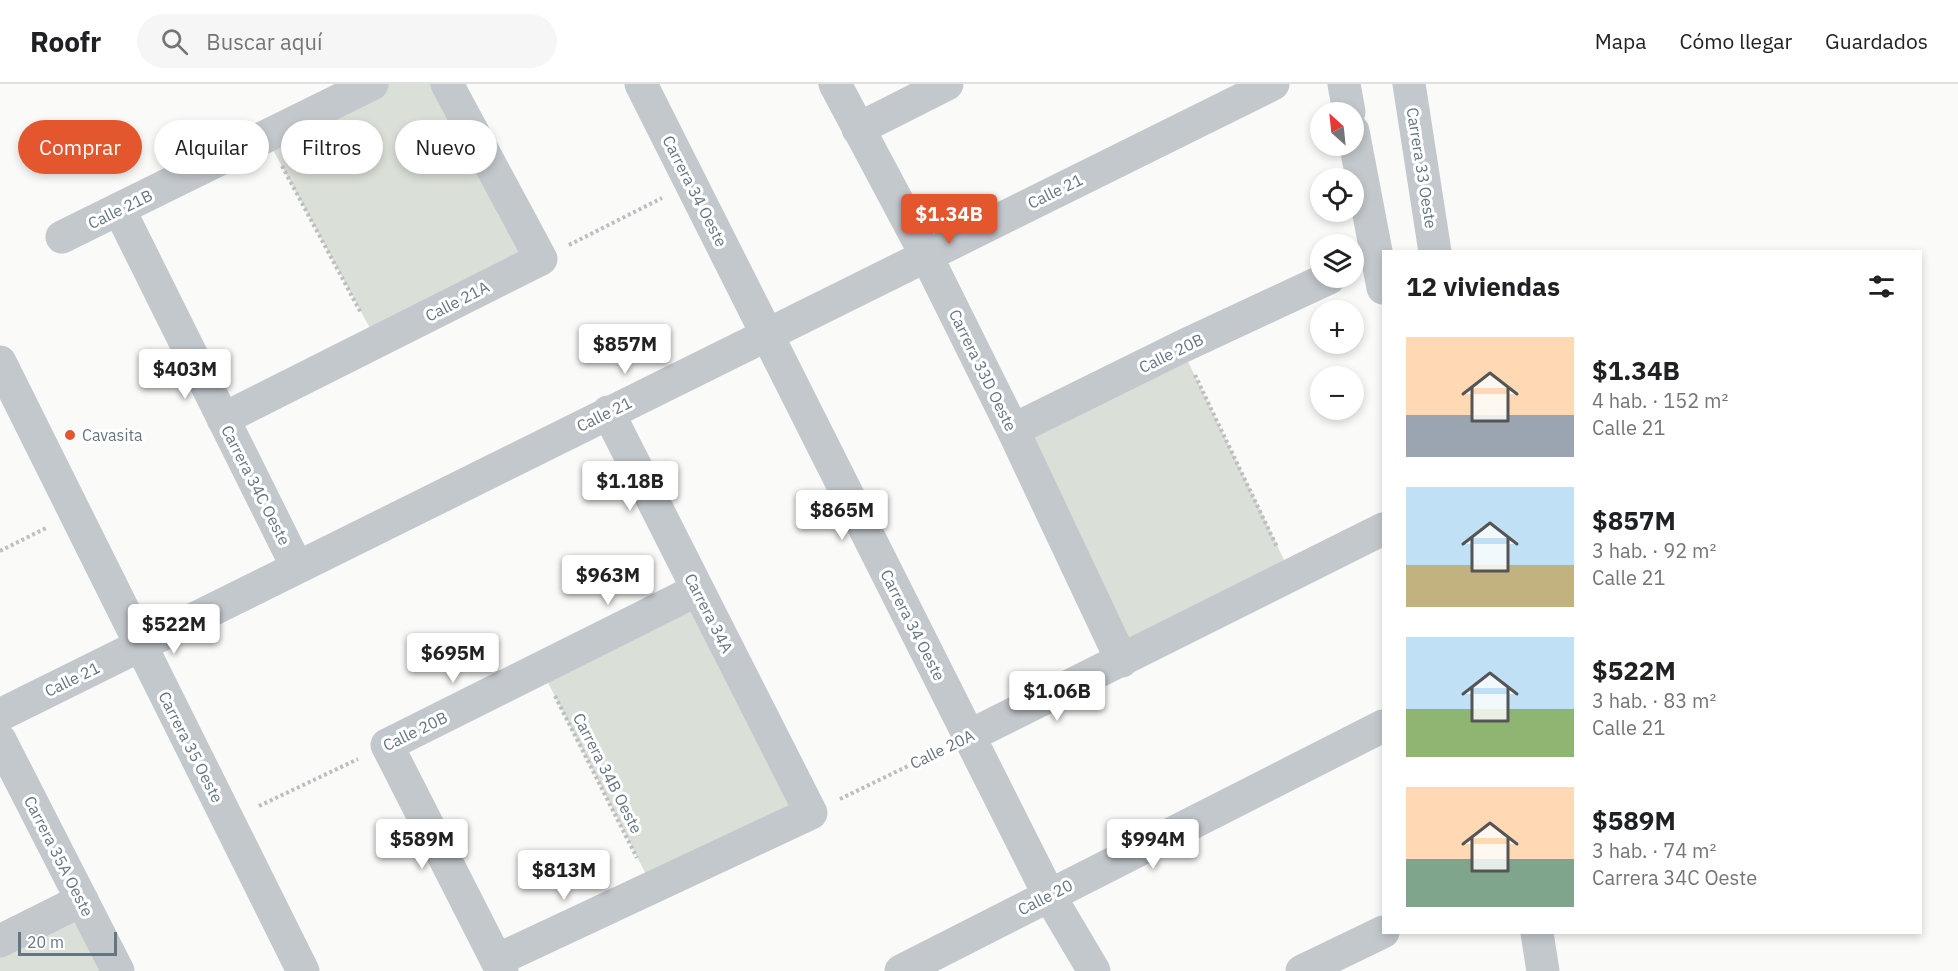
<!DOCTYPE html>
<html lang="es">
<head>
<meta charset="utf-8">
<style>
  :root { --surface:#fff; --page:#f6f6f6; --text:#202124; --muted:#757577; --line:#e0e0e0; --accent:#e4572e }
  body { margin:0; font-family:"IBM Plex Sans",sans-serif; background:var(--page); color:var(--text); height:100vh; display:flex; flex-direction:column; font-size:22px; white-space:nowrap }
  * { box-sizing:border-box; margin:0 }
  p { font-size:20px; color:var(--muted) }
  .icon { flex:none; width:33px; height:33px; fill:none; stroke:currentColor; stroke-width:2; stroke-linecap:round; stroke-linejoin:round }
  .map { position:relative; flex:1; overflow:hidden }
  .panel { position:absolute; left:1382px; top:166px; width:540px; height:684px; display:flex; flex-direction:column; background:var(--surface); border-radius:0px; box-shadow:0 3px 9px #0003 }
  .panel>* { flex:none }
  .top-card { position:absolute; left:18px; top:36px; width:570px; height:54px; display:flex; gap:12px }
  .needle { width:39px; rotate:333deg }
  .fabs { position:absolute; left:1310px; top:18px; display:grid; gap:12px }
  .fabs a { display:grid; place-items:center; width:54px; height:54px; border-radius:50%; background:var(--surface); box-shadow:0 3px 9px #0003; font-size:30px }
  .scale { position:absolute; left:18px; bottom:15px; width:99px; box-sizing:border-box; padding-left:6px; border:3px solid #657683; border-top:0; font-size:16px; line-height:21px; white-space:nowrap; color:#657683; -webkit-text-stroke:4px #fff; paint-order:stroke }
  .price { position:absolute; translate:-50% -51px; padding:0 14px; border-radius:6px; background:#fff; color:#222; font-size:20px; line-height:39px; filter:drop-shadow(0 2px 3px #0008) }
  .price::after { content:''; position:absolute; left:50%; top:36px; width:18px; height:14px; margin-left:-9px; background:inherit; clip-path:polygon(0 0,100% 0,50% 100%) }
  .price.active { background:var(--accent); color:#fff }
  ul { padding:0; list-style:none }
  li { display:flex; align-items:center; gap:18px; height:150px; padding:0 24px }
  li span { display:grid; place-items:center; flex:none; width:168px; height:120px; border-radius:0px; color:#555 }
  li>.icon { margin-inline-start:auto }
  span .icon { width:72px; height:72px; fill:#fffc; stroke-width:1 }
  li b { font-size:26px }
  h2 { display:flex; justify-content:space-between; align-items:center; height:72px; padding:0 24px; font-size:26px }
  .chip { padding:0 21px; border-radius:27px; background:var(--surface); box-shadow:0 3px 9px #0003; font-size:21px; line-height:54px }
  .chip.active { background:var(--accent); color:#fff }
  header { display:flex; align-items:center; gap:36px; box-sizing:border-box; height:84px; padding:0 30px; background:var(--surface); border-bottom:2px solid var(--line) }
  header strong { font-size:28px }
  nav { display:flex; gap:33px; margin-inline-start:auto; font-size:21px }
  .search { width:420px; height:54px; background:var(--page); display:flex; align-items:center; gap:15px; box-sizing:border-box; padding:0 21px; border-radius:33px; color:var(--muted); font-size:22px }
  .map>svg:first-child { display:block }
  .green { fill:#dadfd7 }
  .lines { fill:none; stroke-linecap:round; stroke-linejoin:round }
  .path { stroke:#bbbfc2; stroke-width:4; stroke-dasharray:3 3; stroke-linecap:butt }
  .minor { stroke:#c3c8cc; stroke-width:33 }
  .poi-dot { fill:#e4572e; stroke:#fff; stroke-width:2 }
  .labels { text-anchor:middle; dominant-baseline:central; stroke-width:6; stroke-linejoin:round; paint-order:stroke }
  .street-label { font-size:16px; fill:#657683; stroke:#fff }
  .poi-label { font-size:16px; fill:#657683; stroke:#fff; text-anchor:start }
</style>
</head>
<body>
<header>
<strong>Roofr</strong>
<div class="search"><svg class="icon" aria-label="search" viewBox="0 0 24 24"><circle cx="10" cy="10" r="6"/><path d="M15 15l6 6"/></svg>Buscar aquí</div>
<nav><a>Mapa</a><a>Cómo llegar</a><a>Guardados</a></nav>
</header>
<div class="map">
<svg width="1958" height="887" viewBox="0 0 1958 887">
  <rect width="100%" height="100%" fill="#fafaf8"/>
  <path class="green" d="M372,0h75l94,175 -164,82 -111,-204z
    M1181,263l110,227 -169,87 -109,-231z
    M697,506l114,223 -158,75 -112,-219z
    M82,816l36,71h-118v-30z"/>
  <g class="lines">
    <path class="path" d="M282,82l79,147
      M569,161l93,-47
      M1195,291l82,172
      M0,467l46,-23
      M555,612l82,162
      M840,715l99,-48
      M259,722l99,-47"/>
    <path class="minor" d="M641,0l408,811 45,76
      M835,0l91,171 87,175 109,231
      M1344,0l5,28
      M1409,0l26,168
      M858,45l89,-45
      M1353,47l30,157
      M119,125l178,358
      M62,153l310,-153
      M0,278l303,609
      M223,335l318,-160 -94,-175
      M1013,346l168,-83 148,-69
      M0,631l1273,-631
      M969,652l414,-207
      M0,656l118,231
      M1537,849l6,38
      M0,857l82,-41
      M497,876l314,-147 -203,-401
      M502,887l-115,-226 310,-155
      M901,887l482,-245
      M1302,887l81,-39"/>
  </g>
  <circle class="poi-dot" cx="70" cy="351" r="6"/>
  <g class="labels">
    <g class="street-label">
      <text transform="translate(1422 84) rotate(81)">Carrera 33 Oeste</text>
      <text transform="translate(695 107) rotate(63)">Carrera 34 Oeste</text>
      <text transform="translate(1055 107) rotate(-26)">Calle 21</text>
      <text transform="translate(120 125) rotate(-26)">Calle 21B</text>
      <text transform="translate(457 217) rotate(-27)">Calle 21A</text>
      <text transform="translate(1171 269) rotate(-26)">Calle 20B</text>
      <text transform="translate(983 286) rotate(64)">Carrera 33D Oeste</text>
      <text transform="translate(604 330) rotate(-26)">Calle 21</text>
      <text transform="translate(256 401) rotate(63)">Carrera 34C Oeste</text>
      <text transform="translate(709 529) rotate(63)">Carrera 34A</text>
      <text transform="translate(913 541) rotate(63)">Carrera 34 Oeste</text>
      <text transform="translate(72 595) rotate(-26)">Calle 21</text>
      <text transform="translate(415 647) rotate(-26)">Calle 20B</text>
      <text transform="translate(191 663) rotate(63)">Carrera 35 Oeste</text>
      <text transform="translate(942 665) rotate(-26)">Calle 20A</text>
      <text transform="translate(608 689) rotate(63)">Carrera 34B Oeste</text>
      <text transform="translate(59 772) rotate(63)">Carrera 35A Oeste</text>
      <text transform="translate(1045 813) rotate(-27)">Calle 20</text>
    </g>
    <g class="poi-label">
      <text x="82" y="351">Cavasita</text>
    </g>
  </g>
</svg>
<div class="fabs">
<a><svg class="needle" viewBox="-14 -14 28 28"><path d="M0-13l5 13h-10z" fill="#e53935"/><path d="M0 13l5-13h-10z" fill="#757577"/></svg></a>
<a><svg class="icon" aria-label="locate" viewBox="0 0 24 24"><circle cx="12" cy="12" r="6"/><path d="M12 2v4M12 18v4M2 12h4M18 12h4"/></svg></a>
<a><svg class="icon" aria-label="layers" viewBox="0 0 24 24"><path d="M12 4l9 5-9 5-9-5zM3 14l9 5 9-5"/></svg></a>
<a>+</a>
<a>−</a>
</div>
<div class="scale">20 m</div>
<b class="price active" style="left:949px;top:161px">$1.34B</b>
<b class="price" style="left:625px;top:291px">$857M</b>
<b class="price" style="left:185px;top:316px">$403M</b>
<b class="price" style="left:630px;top:428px">$1.18B</b>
<b class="price" style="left:842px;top:457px">$865M</b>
<b class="price" style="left:608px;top:522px">$963M</b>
<b class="price" style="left:174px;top:571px">$522M</b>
<b class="price" style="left:453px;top:600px">$695M</b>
<b class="price" style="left:1057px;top:638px">$1.06B</b>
<b class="price" style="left:422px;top:786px">$589M</b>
<b class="price" style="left:1153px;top:786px">$994M</b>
<b class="price" style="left:564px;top:817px">$813M</b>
<div class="top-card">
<a class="chip active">Comprar</a>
<a class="chip">Alquilar</a>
<a class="chip">Filtros</a>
<a class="chip">Nuevo</a>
</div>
<section class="panel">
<h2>12 viviendas<svg class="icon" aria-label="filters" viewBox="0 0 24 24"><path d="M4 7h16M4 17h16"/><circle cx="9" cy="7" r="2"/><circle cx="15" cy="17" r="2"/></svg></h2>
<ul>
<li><span style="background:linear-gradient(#ffd9b3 65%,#9aa5b1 0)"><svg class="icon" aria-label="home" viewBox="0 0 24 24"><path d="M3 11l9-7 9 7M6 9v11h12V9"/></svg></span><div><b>$1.34B</b><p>4 hab. · 152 m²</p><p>Calle 21</p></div></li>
<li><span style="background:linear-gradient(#bfe0f5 65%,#c2b280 0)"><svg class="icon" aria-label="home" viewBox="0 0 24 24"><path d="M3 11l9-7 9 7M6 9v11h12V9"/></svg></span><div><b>$857M</b><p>3 hab. · 92 m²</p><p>Calle 21</p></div></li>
<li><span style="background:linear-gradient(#bfe0f5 60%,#8fb573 0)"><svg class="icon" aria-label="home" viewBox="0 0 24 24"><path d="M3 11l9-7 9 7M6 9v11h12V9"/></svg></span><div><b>$522M</b><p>3 hab. · 83 m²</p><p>Calle 21</p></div></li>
<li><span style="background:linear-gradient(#ffd9b3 60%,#7fa58c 0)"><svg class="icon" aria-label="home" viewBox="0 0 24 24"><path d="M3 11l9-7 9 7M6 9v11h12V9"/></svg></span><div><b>$589M</b><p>3 hab. · 74 m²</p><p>Carrera 34C Oeste</p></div></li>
</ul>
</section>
</div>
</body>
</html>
